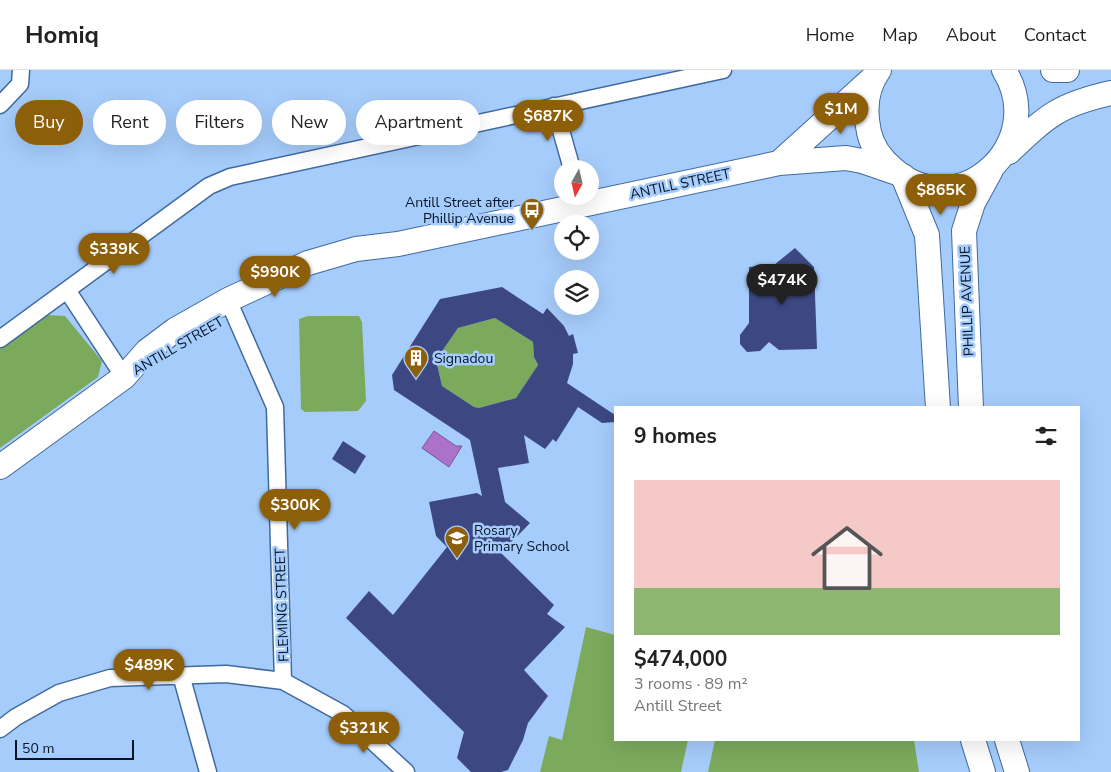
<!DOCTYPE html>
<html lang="en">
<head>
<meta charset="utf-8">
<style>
  :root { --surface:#fff; --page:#f6f6f6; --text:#222; --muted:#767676; --line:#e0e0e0; --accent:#8e5f09 }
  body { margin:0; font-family:"Nunito Sans",sans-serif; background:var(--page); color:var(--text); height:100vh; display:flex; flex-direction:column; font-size:19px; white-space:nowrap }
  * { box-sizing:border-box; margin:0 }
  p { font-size:16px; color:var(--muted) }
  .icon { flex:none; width:28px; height:28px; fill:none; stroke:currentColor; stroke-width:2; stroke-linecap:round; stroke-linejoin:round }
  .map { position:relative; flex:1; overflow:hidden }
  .details { position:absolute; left:614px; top:336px; width:466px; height:335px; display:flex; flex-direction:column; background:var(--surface); border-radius:0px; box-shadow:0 5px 20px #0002 }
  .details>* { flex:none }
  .hud { position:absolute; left:15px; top:30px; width:475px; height:45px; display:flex; gap:10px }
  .needle { width:32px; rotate:188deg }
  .fabs { position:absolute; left:554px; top:90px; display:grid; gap:10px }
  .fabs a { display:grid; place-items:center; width:45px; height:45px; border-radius:50%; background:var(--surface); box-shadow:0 5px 20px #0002; font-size:25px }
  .scale { position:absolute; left:15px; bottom:12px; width:119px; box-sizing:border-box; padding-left:5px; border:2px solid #031328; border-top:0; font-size:14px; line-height:18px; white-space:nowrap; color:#031328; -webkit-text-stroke:4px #a6ccfb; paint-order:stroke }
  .price { position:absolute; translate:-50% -42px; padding:0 11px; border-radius:18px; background:var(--accent); color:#fff; font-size:16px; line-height:32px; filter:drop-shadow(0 1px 2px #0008) }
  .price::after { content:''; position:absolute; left:50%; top:30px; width:15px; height:11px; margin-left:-8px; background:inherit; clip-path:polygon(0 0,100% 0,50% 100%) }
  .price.active { background:#222; color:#fff }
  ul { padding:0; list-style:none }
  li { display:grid; align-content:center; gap:10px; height:265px; padding:0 20px }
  li span { display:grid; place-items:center; height:155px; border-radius:0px; color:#555 }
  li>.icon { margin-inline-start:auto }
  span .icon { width:90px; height:90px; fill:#fffc; stroke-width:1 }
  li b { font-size:21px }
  h2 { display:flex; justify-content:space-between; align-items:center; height:60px; padding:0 20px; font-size:21px }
  .tag { padding:0 18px; border-radius:22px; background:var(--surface); box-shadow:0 5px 20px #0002; font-size:18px; line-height:45px }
  .tag.active { background:var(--accent); color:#fff }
  header { display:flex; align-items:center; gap:30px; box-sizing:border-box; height:70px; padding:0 25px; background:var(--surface); border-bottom:1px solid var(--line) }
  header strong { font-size:24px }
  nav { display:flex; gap:28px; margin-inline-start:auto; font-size:18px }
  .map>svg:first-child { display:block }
  .green { fill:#7caa5d }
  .water { fill:#ac71c9; stroke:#795599 }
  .building { fill:#3d4882; fill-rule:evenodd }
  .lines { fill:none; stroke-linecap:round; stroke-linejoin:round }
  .street-casing { stroke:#3f6a9f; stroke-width:19 }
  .secondary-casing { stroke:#3f6a9f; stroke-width:26 }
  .street { stroke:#fff; stroke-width:16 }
  .secondary { stroke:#fff; stroke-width:24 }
  .labels { text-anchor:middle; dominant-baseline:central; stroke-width:5; stroke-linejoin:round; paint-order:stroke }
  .street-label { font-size:14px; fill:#031328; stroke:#a6ccfb }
  .poi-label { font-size:14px; fill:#031328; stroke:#a6ccfb; text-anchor:start }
</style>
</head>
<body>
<header>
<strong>Homiq</strong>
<nav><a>Home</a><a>Map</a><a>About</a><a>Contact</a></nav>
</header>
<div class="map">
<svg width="1111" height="702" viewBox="0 0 1111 702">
  <rect width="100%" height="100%" fill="#a6ccfb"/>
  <path class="green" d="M47,245l18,1 37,45 -4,16 -98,71v-99z
    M308,246h51l3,6 4,79 -8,10 -53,1 -4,-3 -2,-90z
    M495,248l38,24 1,15 4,8 -22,33 -37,10 -5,-1 -32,-21 -6,-26 22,-32z
    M586,557l29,8v105h73l-7,32h-141l9,-36 13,4z
    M715,670h199l5,32h-211z"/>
  <path class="water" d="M434,361l22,15h6l-13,21 -27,-19z"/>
  <path class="building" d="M795,178l19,19 3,82 -38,1 -10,-8 -9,9 -13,1 -7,-8v-9l9,-12v-56l25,-2z
    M502,217l41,27 4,-6 17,18 5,10 4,-2 5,19 -5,1v10l-6,19 48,32v7l-13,1 -24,-16 -22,35 -3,-3 -8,10 -21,-14 5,28 -31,5 7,34 25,21 -29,30 53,52 -7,9 18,13 -41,43 24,26 -20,27 -5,17 -15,30 -7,2h-30l-14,-14 7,-26 -118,-114 23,-27 24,24 54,-68 -11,-11 -7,-34 48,-9 5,3 -12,-56 -76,-50 -2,-15 48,-76zM495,248l38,24 1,15 4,8 -22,33 -37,10 -5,-1 -32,-21 -6,-26 22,-32z
    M343,371l23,15 -11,18 -23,-15z"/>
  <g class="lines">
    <defs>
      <path id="street" d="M0,35l20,-21 1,-14
        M554,36l18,63
        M67,220l57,87
        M228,230l47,107 8,274
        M0,269l209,-153 21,-9 493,-107
        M181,605l27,97
        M0,659l16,-12 43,-24 51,-15 116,-4 57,7 60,33 63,58"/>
      <path id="secondary" d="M879,0c-13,18 -15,40 -10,62 3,14 12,27 24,37 64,58 157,-25 111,-99
        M1053,0h14
        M1009,82c38,-36 49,-47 102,-59
        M779,93l95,-86
        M903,106l24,59 11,173
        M971,338l-7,-177 9,-28 18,-33
        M0,397l124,-90 23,-26 28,-21 53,-30 80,-37 48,-14 42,-5 381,-81 67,-5 16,3 35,12
        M973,670l10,32
        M1007,670l10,32"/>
    </defs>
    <use href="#street" class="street-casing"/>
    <use href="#secondary" class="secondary-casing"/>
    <use href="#street" class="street"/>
    <use href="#secondary" class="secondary"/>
  </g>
  <defs>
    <symbol id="bus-pin" viewBox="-11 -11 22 30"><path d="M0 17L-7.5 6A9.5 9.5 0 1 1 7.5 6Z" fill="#8e5f09" stroke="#a6ccfb"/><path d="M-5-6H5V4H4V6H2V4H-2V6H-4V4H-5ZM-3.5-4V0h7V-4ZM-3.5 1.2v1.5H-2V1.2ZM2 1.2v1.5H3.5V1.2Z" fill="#fff"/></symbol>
    <symbol id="building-pin" viewBox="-11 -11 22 30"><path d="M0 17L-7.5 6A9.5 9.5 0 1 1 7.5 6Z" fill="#8e5f09" stroke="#a6ccfb"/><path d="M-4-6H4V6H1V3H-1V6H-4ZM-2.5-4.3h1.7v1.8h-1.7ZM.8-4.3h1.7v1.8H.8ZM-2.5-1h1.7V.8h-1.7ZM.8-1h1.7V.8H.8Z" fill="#fff"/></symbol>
    <symbol id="school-pin" viewBox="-11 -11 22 30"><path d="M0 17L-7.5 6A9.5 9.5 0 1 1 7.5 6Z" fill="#8e5f09" stroke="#a6ccfb"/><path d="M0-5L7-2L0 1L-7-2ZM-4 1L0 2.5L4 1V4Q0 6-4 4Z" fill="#fff"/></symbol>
  </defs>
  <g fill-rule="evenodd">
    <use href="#bus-pin" x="518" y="126" width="28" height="38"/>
    <use href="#building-pin" x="402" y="274" width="28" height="38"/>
    <use href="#school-pin" x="443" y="454" width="28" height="38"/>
  </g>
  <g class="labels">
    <g class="street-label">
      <text transform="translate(680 114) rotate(-12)">ANTILL STREET</text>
      <text transform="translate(967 231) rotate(-92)">PHILLIP AVENUE</text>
      <text transform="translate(178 276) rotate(-30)">ANTILL STREET</text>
      <text transform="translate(282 535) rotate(-92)">FLEMING STREET</text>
    </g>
    <g class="poi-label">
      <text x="514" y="132" text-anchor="end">Antill Street after<tspan x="514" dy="16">Phillip Avenue</tspan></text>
      <text x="434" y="288">Signadou</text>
      <text x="474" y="460">Rosary<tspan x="474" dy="16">Primary School</tspan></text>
    </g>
  </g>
</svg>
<div class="fabs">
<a><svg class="needle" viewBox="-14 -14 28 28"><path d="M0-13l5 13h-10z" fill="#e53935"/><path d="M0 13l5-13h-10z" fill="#767676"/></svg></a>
<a><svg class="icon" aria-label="locate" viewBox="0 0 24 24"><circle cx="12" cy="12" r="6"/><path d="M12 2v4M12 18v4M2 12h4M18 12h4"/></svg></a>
<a><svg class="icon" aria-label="layers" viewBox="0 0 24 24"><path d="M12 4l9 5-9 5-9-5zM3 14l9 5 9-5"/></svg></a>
</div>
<div class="scale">50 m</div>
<b class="price" style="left:841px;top:65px">$1M</b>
<b class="price" style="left:548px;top:72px">$687K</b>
<b class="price" style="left:941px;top:146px">$865K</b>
<b class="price" style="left:114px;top:205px">$339K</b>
<b class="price" style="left:275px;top:228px">$990K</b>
<b class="price active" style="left:782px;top:236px">$474K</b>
<b class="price" style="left:295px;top:461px">$300K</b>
<b class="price" style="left:149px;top:621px">$489K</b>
<b class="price" style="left:364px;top:684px">$321K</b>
<div class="hud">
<a class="tag active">Buy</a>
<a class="tag">Rent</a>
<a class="tag">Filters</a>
<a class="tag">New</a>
<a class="tag">Apartment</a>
</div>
<section class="details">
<h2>9 homes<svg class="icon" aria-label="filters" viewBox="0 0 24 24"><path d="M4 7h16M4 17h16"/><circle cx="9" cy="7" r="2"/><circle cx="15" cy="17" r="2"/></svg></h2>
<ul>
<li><span style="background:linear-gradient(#f6c9c9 70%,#8fb573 0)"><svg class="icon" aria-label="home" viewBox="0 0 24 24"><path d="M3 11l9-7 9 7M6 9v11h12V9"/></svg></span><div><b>$474,000</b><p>3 rooms · 89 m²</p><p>Antill Street</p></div></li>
</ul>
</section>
</div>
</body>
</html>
